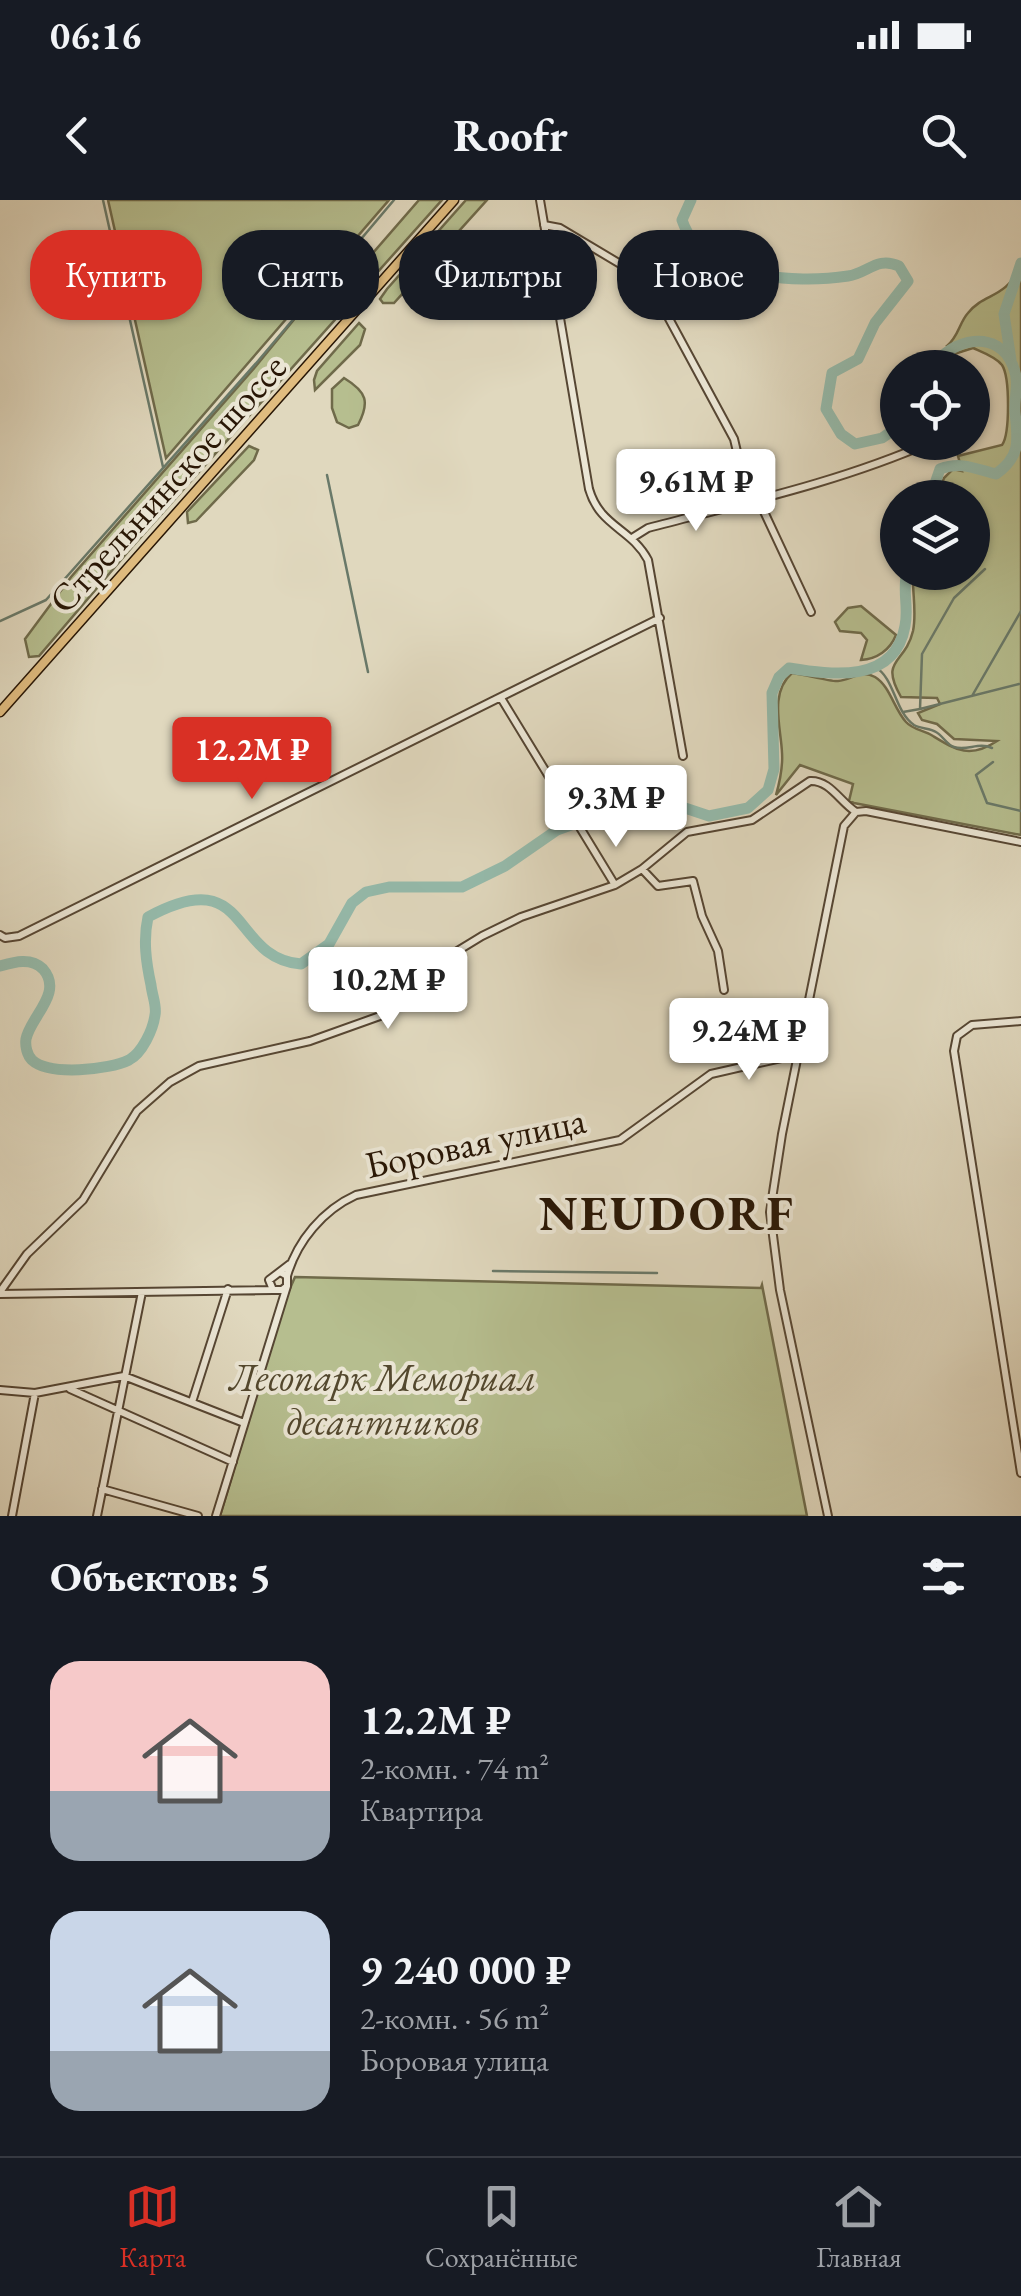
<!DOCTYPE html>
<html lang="ru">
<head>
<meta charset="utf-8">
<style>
  :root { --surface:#171b24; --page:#242831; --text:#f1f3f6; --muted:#9ea1a6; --line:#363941; --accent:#d93025 }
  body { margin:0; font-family:"EB Garamond",serif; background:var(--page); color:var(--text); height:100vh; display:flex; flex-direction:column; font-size:38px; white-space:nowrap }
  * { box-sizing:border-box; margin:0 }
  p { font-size:32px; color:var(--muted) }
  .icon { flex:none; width:55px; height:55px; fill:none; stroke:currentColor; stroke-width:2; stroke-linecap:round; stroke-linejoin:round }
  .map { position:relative; height:1316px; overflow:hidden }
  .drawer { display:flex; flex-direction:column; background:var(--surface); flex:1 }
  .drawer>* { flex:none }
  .hud { position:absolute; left:30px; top:30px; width:962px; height:90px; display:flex; gap:20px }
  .buttons { position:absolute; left:880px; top:150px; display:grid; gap:20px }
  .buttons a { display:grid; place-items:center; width:110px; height:110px; border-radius:50%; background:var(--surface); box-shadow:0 2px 8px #0004; font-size:50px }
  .price { position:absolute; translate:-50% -85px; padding:0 22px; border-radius:10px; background:#fff; color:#222; font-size:32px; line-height:65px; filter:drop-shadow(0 2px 5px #0008) }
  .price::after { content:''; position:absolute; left:50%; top:60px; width:30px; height:22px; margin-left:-15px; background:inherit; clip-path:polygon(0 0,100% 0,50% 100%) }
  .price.selected { background:var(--accent); color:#fff }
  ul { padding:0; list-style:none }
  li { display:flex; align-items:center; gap:30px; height:250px; padding:0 50px }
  li span { display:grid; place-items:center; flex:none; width:280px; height:200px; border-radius:30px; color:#555 }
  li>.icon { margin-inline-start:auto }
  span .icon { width:120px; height:120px; fill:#fffc; stroke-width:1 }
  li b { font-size:42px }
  h2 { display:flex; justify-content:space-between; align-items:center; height:120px; padding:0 50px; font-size:42px }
  .chip { padding:0 35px; border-radius:40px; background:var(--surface); box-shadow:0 2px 8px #0004; font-size:35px; line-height:90px }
  .chip.selected { background:var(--accent); color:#fff }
  .status { display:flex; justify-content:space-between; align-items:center; height:70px; padding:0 50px; background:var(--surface); direction:ltr }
  .status svg { height:28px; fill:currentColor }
  header { display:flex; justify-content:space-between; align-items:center; height:130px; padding:0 50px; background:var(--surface); font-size:45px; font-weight:700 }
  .dock { display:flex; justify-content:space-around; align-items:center; height:140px; border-top:2px solid var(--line); background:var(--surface); font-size:28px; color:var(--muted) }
  .dock a { display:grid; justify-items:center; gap:5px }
  .dock .selected { color:var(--accent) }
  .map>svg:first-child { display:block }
  .green { fill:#b6be8f; stroke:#6f6a4a; stroke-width:2.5 }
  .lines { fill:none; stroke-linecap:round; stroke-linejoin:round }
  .stream { stroke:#697969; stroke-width:2.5 }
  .river { stroke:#95bbac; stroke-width:11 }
  .minor-casing { stroke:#564633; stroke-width:10 }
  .major-casing { stroke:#281605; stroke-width:11 }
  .minor { stroke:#ebe6d5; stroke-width:6 }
  .major { stroke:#e0bc7f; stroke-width:8 }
  .labels { text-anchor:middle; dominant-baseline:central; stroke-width:8; stroke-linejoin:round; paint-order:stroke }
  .street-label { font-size:38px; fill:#281605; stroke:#ebe6d5 }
  .park-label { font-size:38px; font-style:italic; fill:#53482e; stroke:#ebe6d5 }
  .district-label { font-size:48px; font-weight:bold; letter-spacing:2.5px; fill:#281605; stroke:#ebe6d5 }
</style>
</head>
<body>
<div class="status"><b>06:16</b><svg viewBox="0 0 49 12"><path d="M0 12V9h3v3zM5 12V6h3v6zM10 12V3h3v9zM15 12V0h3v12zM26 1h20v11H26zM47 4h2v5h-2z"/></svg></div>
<header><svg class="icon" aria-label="back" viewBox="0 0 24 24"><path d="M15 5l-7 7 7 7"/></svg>Roofr<svg class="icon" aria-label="search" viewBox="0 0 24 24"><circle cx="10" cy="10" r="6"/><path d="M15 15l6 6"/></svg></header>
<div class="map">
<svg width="1021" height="1316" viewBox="0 0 1021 1316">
  <rect width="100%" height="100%" fill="#e0d8be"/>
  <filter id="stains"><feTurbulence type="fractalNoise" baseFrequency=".002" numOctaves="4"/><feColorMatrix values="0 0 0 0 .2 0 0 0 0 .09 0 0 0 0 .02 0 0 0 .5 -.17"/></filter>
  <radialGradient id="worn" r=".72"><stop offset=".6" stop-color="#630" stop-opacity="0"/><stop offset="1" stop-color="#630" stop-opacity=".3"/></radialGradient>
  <path class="green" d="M108,0h281l-223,258z
    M419,0h23l-310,347 -93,109 -10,1 -4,-18 46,-62 185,-211 81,-99 15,-10 -1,11 -12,24z
    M466,0h21l-93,103h-11l-3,-4 7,-10z
    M1021,66v569l-167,-32 -5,-2 4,-17 -53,-19 -24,30c4,-14 7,-27 6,-42 -1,-26 -13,-60 10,-80 11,1 39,9 46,8 14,-1 22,-12 37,-4 15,9 19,32 31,45 7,8 18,8 27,14 23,14 37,23 64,5l-43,-2 -17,-15 -15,-4 -4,-7 22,-9 -3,-6 -36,-1c-22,-39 4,-32 12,-66 4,-19 -1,-39 0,-58l59,-1v-74l-35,-1 7,-19 9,-9 9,2 -4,-15 44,-11c8,-11 8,-68 0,-80 -6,-8 -20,-13 -29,-17l-19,6 -7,-8c12,-10 12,-23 21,-33 17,-21 36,-13 53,-47z
    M359,123l6,6 -5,16 -45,45 -1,-10 3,-9z
    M344,178c23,14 26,24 14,47l-9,3 -12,-6 -5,-14v-19z
    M249,246l9,4 -4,10 -58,61 -8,2 -1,-11z
    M861,406l35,29c-6,15 -19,24 -35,25l6,-20 -6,-7 -21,-2 -5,-9 13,-14z
    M295,1077l466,11 1,-3 45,231h-587l64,-214z"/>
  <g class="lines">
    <path class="stream" d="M103,0l60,267
      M327,275l41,197
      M0,421l46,-21 212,-239 136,-161
      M875,467c20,11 19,44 39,58 7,4 16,3 22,7 7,4 11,13 18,15 13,4 25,-5 38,1
      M972,496l49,-85
      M920,509l99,-25
      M903,512l17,-3 2,-55 32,-56 31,-29
      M993,562l-17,13 11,28 34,8
      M493,1071l164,2"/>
    <path class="river" d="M691,0l-9,20c19,59 114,64 166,56 20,-3 29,-20 51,-10l9,15 -33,42 -17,36 -26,14 -6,36 15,25 14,10 27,-6 16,-11
      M1011,160l-7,-46 17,-51
      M930,298l10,-29c21,-8 36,0 56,5 25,-18 22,-33 19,-62 -1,-17 5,-29 -2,-46 -15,-38 -62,-28 -81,2
      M0,766c14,-4 31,-9 43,3 21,24 -13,48 -17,70 -1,7 1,16 6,21 17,16 77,10 97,0 13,-7 24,-30 26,-45 2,-9 -3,-20 -4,-30 -5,-23 -8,-45 -3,-68 103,-56 81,41 153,47l28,-20 23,-41 14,-11 23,-5h73l43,-21 52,-36 63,-23 38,2 15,-5 36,12 39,-8 20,-18 6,-21 -2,-76 7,-16 10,-9c43,7 106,16 116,-42 4,-19 -3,-35 2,-54"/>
    <defs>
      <path id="minor" d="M540,0l49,289c11,38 42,39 59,71l35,196
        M544,25l16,3 87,52 6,9 81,150 9,38 1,26
        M759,301l52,111
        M632,338l16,-10c95,-25 192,-46 283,-86
        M501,498l114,187
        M642,669l16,17 35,-5 9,35 16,35 6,39
        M0,735l5,3 14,-2 641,-318
        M1021,821l-49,4 -15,11 -3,15 67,422
        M280,1072l7,4v10l-5,4h-9l-4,-10 21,-16
        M287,1076c10,-35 36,-66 69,-81l264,-55 91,-66 88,-20
        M0,1092l27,-38 56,-54 54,-89 33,-29 29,-16 111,-25 70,-25 22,-15 39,-40 41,-25 39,-19 94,-32 27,-16 45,-37 65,-12 58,-39c20,-1 30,21 46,31
        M0,1094l273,-4
        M70,1189l163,73
        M0,1190l35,3 89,-17 120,47
        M192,1202l36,-113
        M102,1289l96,27
        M12,1316l23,-123
        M97,1316l45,-224
        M216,1316l71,-230
        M828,1316l-48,-226 -10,-78 12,-78 62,-308 12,-14 10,-1 155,31"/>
      <path id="major" d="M0,512l454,-512"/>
    </defs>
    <use href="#minor" class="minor-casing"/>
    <use href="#major" class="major-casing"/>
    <use href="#minor" class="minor"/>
    <use href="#major" class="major"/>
  </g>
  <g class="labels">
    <g class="street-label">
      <text transform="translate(167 283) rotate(-48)">Стрельнинское шоссе</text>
      <text transform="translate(475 942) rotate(-12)">Боровая улица</text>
    </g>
    <g class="park-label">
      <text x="383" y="1176">Лесопарк Мемориал<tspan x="383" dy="44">десантников</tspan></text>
    </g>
    <g class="district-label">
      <text x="667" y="1013">NEUDORF</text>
    </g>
  </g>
  <rect width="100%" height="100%" filter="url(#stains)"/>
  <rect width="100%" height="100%" fill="url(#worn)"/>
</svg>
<div class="buttons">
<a><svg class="icon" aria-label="locate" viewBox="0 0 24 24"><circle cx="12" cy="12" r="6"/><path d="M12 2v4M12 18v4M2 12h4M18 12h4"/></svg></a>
<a><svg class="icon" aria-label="layers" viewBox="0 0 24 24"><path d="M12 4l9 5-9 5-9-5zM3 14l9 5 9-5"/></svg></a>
</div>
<b class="price" style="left:696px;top:334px">9.61M ₽</b>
<b class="price selected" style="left:252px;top:602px">12.2M ₽</b>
<b class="price" style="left:616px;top:650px">9.3M ₽</b>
<b class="price" style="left:388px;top:832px">10.2M ₽</b>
<b class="price" style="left:749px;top:883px">9.24M ₽</b>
<div class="hud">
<a class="chip selected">Купить</a>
<a class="chip">Снять</a>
<a class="chip">Фильтры</a>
<a class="chip">Новое</a>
</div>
</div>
<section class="drawer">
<h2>Объектов: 5<svg class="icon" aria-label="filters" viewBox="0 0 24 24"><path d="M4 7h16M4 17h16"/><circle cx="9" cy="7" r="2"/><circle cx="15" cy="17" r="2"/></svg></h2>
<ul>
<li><span style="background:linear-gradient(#f6c9c9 65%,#9aa5b1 0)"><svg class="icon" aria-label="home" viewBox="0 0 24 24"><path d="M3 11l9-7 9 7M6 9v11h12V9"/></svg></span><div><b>12.2M ₽</b><p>2-комн. · 74 m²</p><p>Квартира</p></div></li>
<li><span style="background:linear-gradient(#c9d6e8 70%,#9aa5b1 0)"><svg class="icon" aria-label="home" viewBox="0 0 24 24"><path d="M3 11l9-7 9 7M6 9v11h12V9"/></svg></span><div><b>9 240 000 ₽</b><p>2-комн. · 56 m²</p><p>Боровая улица</p></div></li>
</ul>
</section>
<nav class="dock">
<a class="selected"><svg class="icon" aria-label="map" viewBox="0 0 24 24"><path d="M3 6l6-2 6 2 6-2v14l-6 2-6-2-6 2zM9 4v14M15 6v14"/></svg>Карта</a>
<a><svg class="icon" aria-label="saved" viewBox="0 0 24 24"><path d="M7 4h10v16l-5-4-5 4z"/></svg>Сохранённые</a>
<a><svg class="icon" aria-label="home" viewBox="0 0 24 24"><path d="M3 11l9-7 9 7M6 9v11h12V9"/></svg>Главная</a>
</nav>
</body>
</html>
